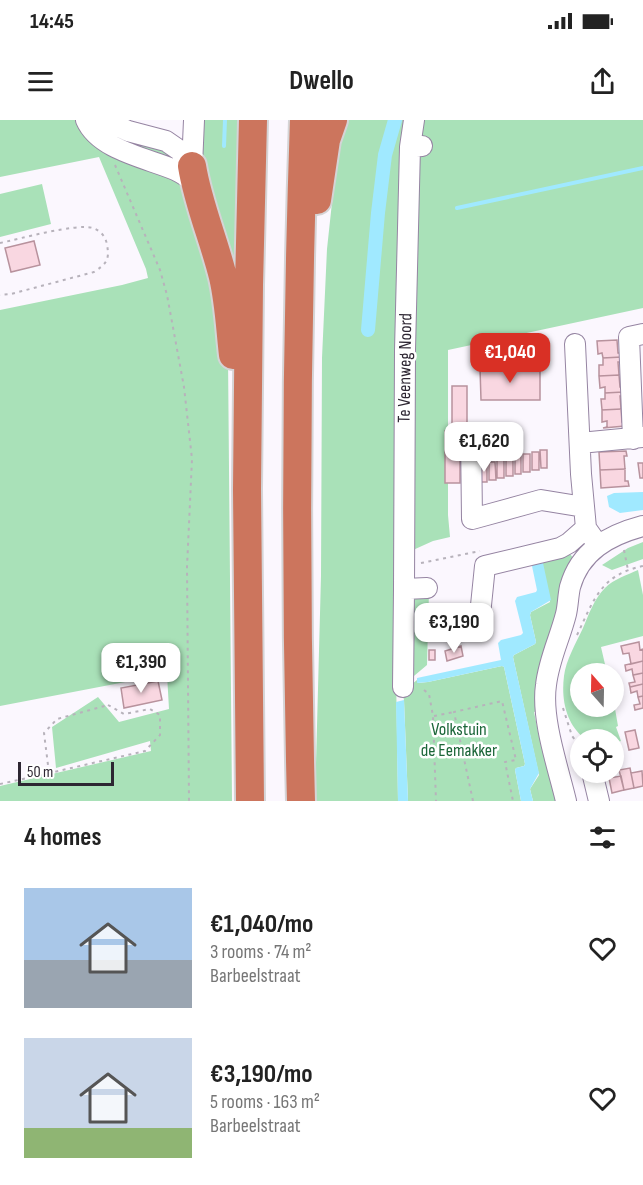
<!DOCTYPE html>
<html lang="en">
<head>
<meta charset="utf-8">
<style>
  :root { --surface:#fff; --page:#f2f2f2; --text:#222; --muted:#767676; --accent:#d93025 }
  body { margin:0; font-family:"Sofia Sans Condensed",sans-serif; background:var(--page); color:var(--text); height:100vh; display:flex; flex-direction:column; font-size:22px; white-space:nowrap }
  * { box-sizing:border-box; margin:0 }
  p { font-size:20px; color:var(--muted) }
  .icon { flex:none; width:33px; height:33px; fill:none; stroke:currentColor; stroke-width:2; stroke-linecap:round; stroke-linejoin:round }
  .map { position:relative; height:681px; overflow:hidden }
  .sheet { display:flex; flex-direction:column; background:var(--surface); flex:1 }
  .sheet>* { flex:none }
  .needle { width:39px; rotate:340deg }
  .tools { position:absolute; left:570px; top:543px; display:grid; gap:12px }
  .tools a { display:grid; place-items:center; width:54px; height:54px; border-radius:50%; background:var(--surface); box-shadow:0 3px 9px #0003; font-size:30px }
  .scale { position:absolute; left:18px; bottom:15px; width:96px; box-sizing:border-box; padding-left:6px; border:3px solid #2d2632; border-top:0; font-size:16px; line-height:21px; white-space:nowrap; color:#2d2632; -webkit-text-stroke:4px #fff; paint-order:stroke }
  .price { position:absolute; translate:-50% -51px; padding:0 14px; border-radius:12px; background:#fff; color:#222; font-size:20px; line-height:39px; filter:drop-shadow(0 2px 3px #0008) }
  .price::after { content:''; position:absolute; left:50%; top:36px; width:18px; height:14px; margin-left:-9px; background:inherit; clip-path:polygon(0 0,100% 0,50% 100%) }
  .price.on { background:var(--accent); color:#fff }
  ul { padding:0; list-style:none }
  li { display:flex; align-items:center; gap:18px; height:150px; padding:0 24px }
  li span { display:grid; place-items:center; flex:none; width:168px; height:120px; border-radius:0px; color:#555 }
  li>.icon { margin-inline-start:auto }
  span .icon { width:72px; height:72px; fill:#fffc; stroke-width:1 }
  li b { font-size:26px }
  h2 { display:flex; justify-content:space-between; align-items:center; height:72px; padding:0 24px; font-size:26px }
  .status { display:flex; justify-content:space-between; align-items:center; height:42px; padding:0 30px; background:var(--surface); direction:ltr }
  .status svg { height:16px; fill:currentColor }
  header { display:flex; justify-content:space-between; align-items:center; height:78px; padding:0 24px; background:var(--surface); font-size:27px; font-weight:700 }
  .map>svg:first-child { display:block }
  .green { fill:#a9e1b8 }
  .water { fill:#a0e9ff }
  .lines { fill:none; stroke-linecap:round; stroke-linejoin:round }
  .stream { stroke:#a0e9ff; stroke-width:4 }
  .canal { stroke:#a0e9ff; stroke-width:14 }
  .building { fill:#f9d7e1; stroke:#b8929d; stroke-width:1.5 }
  .minor-casing { stroke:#9584a2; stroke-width:22 }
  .highway-casing { stroke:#d5d4d6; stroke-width:32 }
  .path { stroke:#b7b2bb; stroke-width:2; stroke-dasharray:3 4.5; stroke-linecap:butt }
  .minor { stroke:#fff; stroke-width:20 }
  .highway { stroke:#cc755d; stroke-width:28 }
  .labels { text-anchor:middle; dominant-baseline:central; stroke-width:5; stroke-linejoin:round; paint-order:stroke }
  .street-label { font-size:18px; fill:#2d2632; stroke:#fff }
  .park-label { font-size:18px; fill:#1c6639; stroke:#fff }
</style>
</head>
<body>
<div class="status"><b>14:45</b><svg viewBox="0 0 49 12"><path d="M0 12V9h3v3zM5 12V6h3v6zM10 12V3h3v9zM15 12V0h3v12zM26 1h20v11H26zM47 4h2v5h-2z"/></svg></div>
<header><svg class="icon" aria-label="menu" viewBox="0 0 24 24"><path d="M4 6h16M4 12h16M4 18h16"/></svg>Dwello<svg class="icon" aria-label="share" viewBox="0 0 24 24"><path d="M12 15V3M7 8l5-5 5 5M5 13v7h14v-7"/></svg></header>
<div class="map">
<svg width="643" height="681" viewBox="0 0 643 681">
  <rect width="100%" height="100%" fill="#fbf7fe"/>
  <path class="green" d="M0,0h96l85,39 47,198 4,444h-232v-15l151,-35 -1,-10 -94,27 -4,-41 46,-30 21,25 50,-13 -2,-35 -167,32v-396l122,-25 26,-7 -2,-9 -47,-112 -99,20z
    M198,0h40l-3,158 -38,-135z
    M345,0h64l-14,486 3,195h-83l6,-225 1,-218 5,-109 10,-93z
    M416,0h227v188l-195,42v165l2,22 -17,4 -20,9 -2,-47z
    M42,64l9,40 -51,13v-43z
    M643,422v17l-31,11 -10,-5 26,-17z
    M565,433l5,1 4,5 -36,152 -4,1 5,24h5l14,65h-25l-3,-12 9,-14 -26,-118 1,-2 21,-11 1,-2 -6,-27 1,-3 19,-10 -9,-41z
    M638,450l5,25v41l-42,11 6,26 -27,1v32h34v-3l4,23 -2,1 5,14 -7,3v-4l-29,-1c-19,-15 -24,-39 -21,-63 2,-16 12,-33 19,-48 6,-14 11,-29 22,-40 9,-9 22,-13 33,-18z
    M414,471l15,1 -2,73 -19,16 -1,-75z
    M502,546l2,1 21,97 -1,2 -8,2 -1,2 6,31h-113l-4,-101 -2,-8 15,-12 1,3 10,-1z"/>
  <path class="water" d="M643,372v18l-23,3 -11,-6 -2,-11 7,-3z
    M541,441l2,2 8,37 -20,12 -1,3 6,27 -1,2 -21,11 -1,2 26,116 -9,16 3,12h-12l-6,-31 1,-2 8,-2 1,-2 -21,-97 -2,-1 -74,16 -11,1v-5l84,-18 -3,-17 3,-3 20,-5 2,-2 -8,-32 2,-4 19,-5 1,-2 -5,-24 2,-3z
    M404,580l4,101h-10l-2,-99z"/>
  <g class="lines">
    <path class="stream" d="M224,26l1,-26
      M457,88l186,-40"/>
    <path class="canal" d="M368,210l10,-117 7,-58 10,-35"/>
  </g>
  <path class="building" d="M34,121l6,24 -29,7 -6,-24z
    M617,220l1,13h2l1,4 -18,1 -1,-5 -4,1 -1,-13z
    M621,237v5h-3l1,13 -20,1v-11h4v-7z
    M480,248h60v32h-59z
    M619,255l1,12h3v5l-18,1v-6l-5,1 -1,-12z
    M452,266h15v45h-7v52h-15v-52h7z
    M623,272v4h-3l1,13 -19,1 -1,-11h4v-6z
    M621,289l1,13h3v4l-22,2 4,-1v-6l-5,1v-12z
    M540,330h7v18h-6z
    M626,331l1,5h-3l1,13 -25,1 -1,-18z
    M532,332h7v18h-7z
    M523,334h7v18h-7z
    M515,336h6v18h-6z
    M506,338h7v18h-7z
    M497,340h7v18h-7z
    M489,342h6l1,18h-7z
    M638,343h5v15h-3z
    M480,344h7v18h-7z
    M625,349v12h3l1,5 -28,2 -1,-18z
    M639,522l1,8 3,-1v12l-12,3 -2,-11 -6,1 -2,-8z
    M461,526l2,10 -16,5 -2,-10z
    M429,530h6v10h-6z
    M643,541v12l-10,2 -1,-6 -6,2 -1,-6z
    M643,553v11l-13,3 -1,-4 6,-1 -2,-7z
    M158,561l4,19 -38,8 -3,-20z
    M643,564v12l-5,1 -1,-6 -6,2 -1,-6z
    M643,576v12l-8,2 -1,-5 6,-1 -2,-7z
    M635,610l4,18 -10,2 -4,-18z
    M630,648l4,20 -10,2 -5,-20z
    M642,651l1,15 -9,2 -3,-15z
    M621,656l3,14 -12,3 -3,-15z"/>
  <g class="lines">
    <defs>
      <path id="minor" d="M86,0c13,30 61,38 89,50 7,3 13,8 20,12
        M105,0l23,11 38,10 13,9 13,16
        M410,27l4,-27
        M192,46l2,-46
        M575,224l6,130 5,54 12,17
        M471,316l1,83 69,-19 43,7
        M633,319l-4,-102 14,-3
        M580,323l63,-6
        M404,469l1,-239 5,-203 12,-1
        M480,495l5,-49 75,-18 9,-5 17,-15
        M403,567l1,-98 23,-1
        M592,652l7,29
        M566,681c-8,-34 -25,-82 -20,-116 3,-26 14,-47 20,-71 2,-8 2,-18 4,-27 10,-36 39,-52 73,-61"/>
      <path id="highway" d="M192,46c6,38 22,74 31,111 6,26 7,52 10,78
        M317,80l9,-60 7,-20
        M250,681l-3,-312 2,-204 4,-165
        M301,681c-6,-227 -5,-454 3,-681"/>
    </defs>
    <use href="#minor" class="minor-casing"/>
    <use href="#highway" class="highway-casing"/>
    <path class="path" d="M115,45l45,105 7,25 17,92 8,72 -5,108 2,234
      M0,123c19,-4 76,-20 93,-15 8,3 13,9 14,17 3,15 -1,19 -13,27l-83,22 -11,1
      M624,430l4,20
      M421,443l59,-12
      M577,515c17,-35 23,-60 66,-69
      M424,570l5,4 4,22 3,85
      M108,585l16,9 26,-5 10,6v20l-15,16 -104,24 7,-10 -4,-32 13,-14z
      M563,588l9,28 8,10
      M434,596l20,-4
      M0,664l41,-9
      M473,681l-19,-89 48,-11 14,59 -11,2 8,39"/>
    <use href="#minor" class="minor"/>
    <use href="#highway" class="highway"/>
  </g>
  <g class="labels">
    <g class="street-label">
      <text transform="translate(405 248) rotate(-89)">Te Veenweg Noord</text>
    </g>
    <g class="park-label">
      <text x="459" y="609">Volkstuin<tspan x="459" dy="21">de Eemakker</tspan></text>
    </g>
  </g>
</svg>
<div class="tools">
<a><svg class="needle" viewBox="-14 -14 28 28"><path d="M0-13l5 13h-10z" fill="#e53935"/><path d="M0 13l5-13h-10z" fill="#767676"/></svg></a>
<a><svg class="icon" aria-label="locate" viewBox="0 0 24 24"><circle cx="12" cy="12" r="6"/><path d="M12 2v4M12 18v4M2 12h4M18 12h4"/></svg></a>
</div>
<div class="scale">50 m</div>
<b class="price on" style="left:510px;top:264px">€1,040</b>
<b class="price" style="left:484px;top:353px">€1,620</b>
<b class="price" style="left:454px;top:534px">€3,190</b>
<b class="price" style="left:141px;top:574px">€1,390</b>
</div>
<section class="sheet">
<h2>4 homes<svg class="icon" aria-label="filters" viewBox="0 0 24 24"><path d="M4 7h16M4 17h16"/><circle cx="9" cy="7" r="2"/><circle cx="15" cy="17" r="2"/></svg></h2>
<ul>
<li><span style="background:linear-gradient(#a9c7e8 60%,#9aa5b1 0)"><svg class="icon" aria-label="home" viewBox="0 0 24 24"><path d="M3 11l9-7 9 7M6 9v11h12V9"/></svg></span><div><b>€1,040/mo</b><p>3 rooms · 74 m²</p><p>Barbeelstraat</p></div><svg class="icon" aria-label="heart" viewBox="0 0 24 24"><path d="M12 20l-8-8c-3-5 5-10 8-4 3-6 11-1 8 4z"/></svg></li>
<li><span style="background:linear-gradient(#c9d6e8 75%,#8fb573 0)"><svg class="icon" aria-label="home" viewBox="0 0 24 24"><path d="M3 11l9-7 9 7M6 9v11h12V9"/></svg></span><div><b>€3,190/mo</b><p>5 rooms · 163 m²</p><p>Barbeelstraat</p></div><svg class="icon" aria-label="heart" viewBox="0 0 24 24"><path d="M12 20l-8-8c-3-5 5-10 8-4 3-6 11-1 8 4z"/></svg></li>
</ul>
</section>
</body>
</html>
